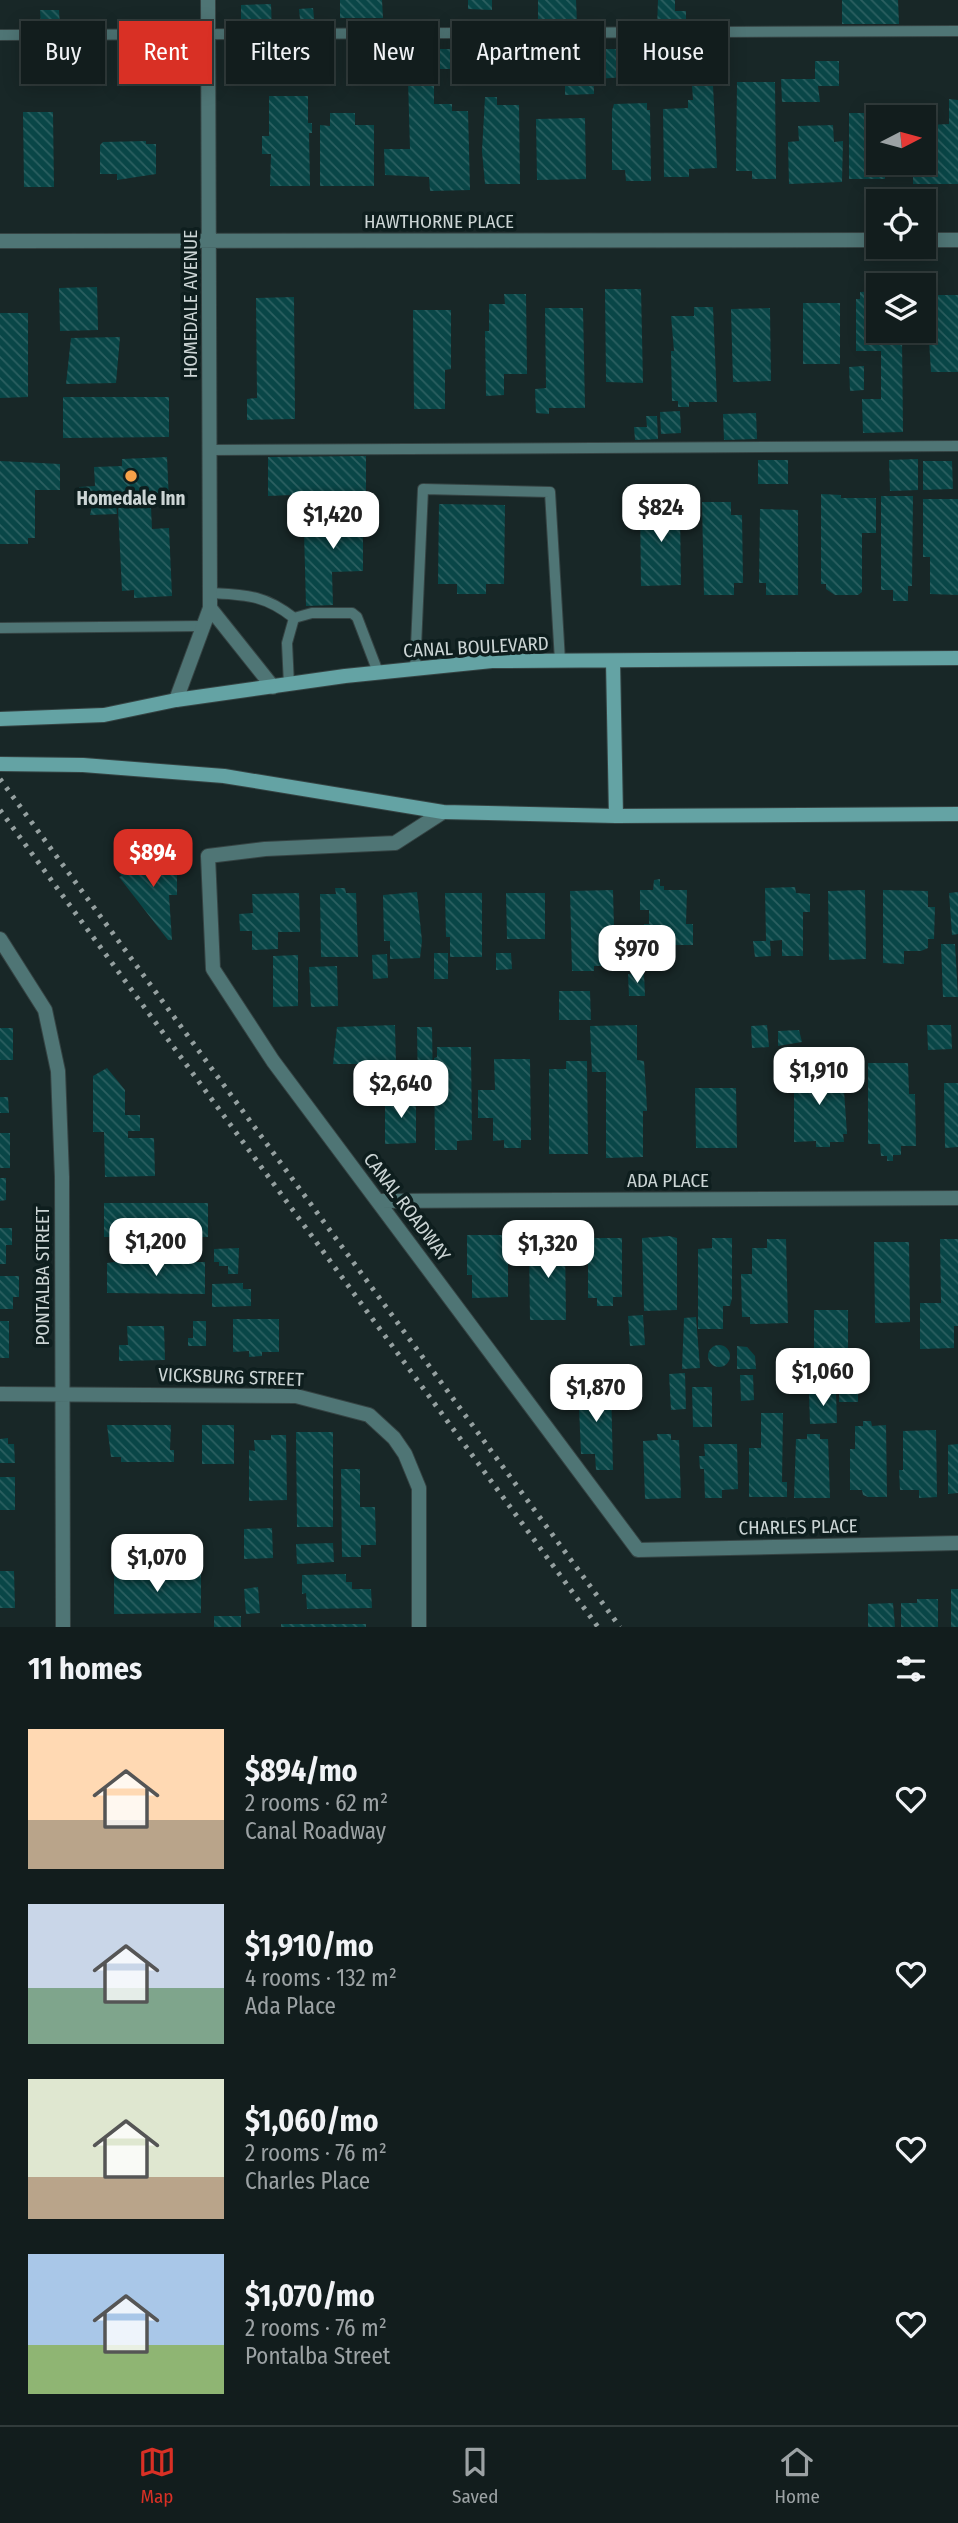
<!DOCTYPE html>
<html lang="en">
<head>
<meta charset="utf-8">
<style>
  :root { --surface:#121d1d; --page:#1b2626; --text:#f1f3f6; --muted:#9ca2a4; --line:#313b3b; --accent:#d93025 }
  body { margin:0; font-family:"Fira Sans Condensed",sans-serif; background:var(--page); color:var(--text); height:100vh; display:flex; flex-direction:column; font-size:26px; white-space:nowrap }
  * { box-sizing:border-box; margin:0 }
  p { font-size:23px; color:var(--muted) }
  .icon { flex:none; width:38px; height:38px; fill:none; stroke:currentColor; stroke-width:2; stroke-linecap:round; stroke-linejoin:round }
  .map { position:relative; height:1627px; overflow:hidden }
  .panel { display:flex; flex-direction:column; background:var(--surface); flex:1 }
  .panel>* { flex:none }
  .banner { position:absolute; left:21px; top:21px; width:917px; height:63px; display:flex; gap:14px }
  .needle { width:46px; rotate:84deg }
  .fabs { position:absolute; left:866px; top:105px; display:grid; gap:14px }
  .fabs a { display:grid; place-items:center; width:70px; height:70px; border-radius:0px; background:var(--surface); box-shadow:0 4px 18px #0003,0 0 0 2px var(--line); font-size:35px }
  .price { position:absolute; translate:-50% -60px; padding:0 16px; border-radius:14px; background:#fff; color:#222; font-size:23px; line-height:46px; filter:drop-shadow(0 2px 4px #0008) }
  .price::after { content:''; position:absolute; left:50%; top:42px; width:21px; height:16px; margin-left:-10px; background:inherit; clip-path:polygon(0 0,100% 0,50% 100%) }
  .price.on { background:var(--accent); color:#fff }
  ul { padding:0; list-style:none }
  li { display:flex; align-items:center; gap:21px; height:175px; padding:0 28px }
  li span { display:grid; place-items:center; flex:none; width:196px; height:140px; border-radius:0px; color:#555 }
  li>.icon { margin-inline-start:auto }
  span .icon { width:84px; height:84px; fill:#fffc; stroke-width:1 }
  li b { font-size:30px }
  h2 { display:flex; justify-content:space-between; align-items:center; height:84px; padding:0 28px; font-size:30px }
  .pill { padding:0 24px; border-radius:0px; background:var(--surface); box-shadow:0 4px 18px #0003,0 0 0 2px var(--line); font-size:24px; line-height:63px }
  .pill.on { background:var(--accent); color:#fff }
  .tab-bar { display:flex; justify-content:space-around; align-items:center; height:98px; border-top:2px solid var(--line); background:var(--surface); font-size:19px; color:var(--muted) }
  .tab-bar a { display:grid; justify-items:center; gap:4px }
  .tab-bar .on { color:var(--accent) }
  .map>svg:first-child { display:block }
  .building { fill:url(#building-back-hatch) }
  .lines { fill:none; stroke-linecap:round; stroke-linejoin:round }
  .lane-casing { stroke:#354343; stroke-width:12 }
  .street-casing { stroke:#354343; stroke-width:16 }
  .secondary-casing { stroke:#354343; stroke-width:16 }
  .lane { stroke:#4f7575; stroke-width:10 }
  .street { stroke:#4f7575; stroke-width:14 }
  .secondary { stroke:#64a3a4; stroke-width:14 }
  .rail { stroke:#95a0a0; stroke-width:5; stroke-dasharray:3.5 7; stroke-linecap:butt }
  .poi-dot { fill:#f7a149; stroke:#0e1e1e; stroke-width:2.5 }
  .labels { text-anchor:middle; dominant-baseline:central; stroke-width:7; stroke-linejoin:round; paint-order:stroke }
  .street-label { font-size:19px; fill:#ccd5d5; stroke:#0e1e1e }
  .poi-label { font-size:19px; font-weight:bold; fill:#ccd5d5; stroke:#0e1e1e }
</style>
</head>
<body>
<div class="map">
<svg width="958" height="1627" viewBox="0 0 958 1627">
  <defs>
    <pattern id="building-back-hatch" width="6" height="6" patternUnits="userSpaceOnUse" patternTransform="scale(1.75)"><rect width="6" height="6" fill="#094647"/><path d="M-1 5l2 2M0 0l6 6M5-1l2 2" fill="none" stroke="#2c6061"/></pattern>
  </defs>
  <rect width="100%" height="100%" fill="#182727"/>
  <path class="building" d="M340,0h42l1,18h-43z
    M468,0h24v10l-24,-1z
    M538,0h38l1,24h-39z
    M658,0h17v11h11v13l-29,4z
    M842,0h56l1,24h-57z
    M271,4l1,27 -31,1v-27z
    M313,8l2,19 -14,2 -2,-20z
    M40,10h19l1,16h-19z
    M435,49h34v20h-34z
    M597,49h21v8h7l-1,20 -27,2z
    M593,50l1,44 -29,1v-44z
    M815,61h24v25h-21l2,16h-38l-1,-23h34z
    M434,78v26h18v7h16l2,79 -40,1 -1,-14 -44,-2 -1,-26h26l-2,-70z
    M737,82h38l1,97h-24v-8h-16z
    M692,85h21l4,83 -28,1v8h-25l-1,-68 25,-1v-8h5z
    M269,96h39v27h4v10h-3l1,53h-40l1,-32h-9v-18h7z
    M485,97h12v8h22l1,79h-35l-3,-33z
    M949,99l9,1v84h-45v-21h11v-29h4v-9l21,-1z
    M647,103v7h3l1,71h-25l-1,-11h-13v-59l2,-7z
    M23,112h30l1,75h-30z
    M330,113h25v12h19v61h-54v-61l10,1z
    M849,113h54v4h-25v46h7v16h-36z
    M585,118l1,61 -49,1 -1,-61z
    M833,125l1,17 9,-1 -1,41 -53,2 -1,-42 11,-1 -1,-15z
    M146,141v3h10v30l-39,6v-6h-17v-29l3,-3z
    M97,287l1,43 -38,1 -1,-43z
    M605,289h36l2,94 -37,-1z
    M878,291v40h16v8h8l1,93 -40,1 -1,-34h19v-48h-25v-52h4v-7z
    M504,294h22l1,80h-23v21l-18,1 -1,-65h4v-27h16z
    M931,295h27v77h-27l-3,-47h3z
    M294,297l1,122 -48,1v-21l10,-1 -1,-100z
    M803,303h37v61h-37z
    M694,307h19l4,95h-28v5h-11v-6h-6l-1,-50h3l-3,-35h23z
    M545,308h38l2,100h-36v6l-13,-1 -1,-24 11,-1z
    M770,308l1,73 -38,1 -2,-73z
    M413,310h38v59l-6,1v39h-31z
    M0,313h28v84l-28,1z
    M120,337l-4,46 -50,1 5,-46z
    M864,366v24l-14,1 -1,-24z
    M63,397h106v40l-106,1z
    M680,411l1,22 -20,1 -1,-22z
    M756,413l1,26 -33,1 -1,-26z
    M646,416h11l1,23 -23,1 -1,-13h13z
    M366,456v50h-27v-13l-71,3v-39z
    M167,457l2,45 -53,2 1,10 -27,1 3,-13 -14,1v-16l16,-1 -1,-19 28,-1v-7z
    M918,459v31l-28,1 -1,-31z
    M758,460h30v24h-30z
    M0,461l60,3v26h-25v48h-7v6h-28z
    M923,461h29l1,28 -30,1z
    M821,494l20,1v3h35v35h-14v59l-4,3h-23l-9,-6v-5h-5z
    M881,496h32l-1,90h-4v15h-15v-11h-12z
    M923,499h35v96l-28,-1v-37h-7z
    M658,500h19v10h3l1,75 -40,1 -1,-81h18z
    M702,502h29v13h11l1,68h-9v12h-30z
    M439,504l66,1 -1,79h-18v10h-29v-10h-19z
    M151,507l1,22 17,-1 3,68 -38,2v-8l-12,1 -4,-83z
    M760,509l38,1v85h-32v-12h-7z
    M363,511v5h12v13h-12v42l-31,1 1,33 -27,1 -2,-75h5l-1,-18z
    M129,862h48v33h-8l3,45h-4l-49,-63 3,-1 -4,-5z
    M660,879v7h4v4h23l-1,34h7v21h-49v-21h5v-14h-9v-20h13l1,-10z
    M795,887l1,6 14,1v18h-7v44h-21v-16l-12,1 1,15 -16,1 -2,-16h13l-1,-53z
    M335,888h10l1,5h10l2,64h-37l-1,-63h16z
    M613,890l2,76h-21v5h-22l-2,-80z
    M865,890l1,69 -37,1 -1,-69z
    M883,890l45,1v16h7l-1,32h-6v9l-7,3h-17v13l-21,-1z
    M417,892l5,49 -2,17 -30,1v-18h-6l-1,-46z
    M958,892v42l-6,1 -3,-42z
    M299,893l1,39h-22v17l-26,1v-19h-12l-1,-17 14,-1 -1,-19z
    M445,893h37v64h-32v-20h-4z
    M506,893h39v46h-38z
    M941,944h14l3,53h-15z
    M434,953h14v26h-14z
    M496,953h15l1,16 -16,1z
    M387,954l1,24 -15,1 -1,-24z
    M298,955v51l-25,1v-51z
    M337,966l1,40 -27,1 -2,-40z
    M644,973l1,23h-16l-1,-22z
    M559,991h31l1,29h-32z
    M395,1025l1,39h-63l4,-37z
    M637,1025v35l7,1 2,29 1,21h-4v46l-37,1v-86h-14l-2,-46z
    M767,1025l2,22 -17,1 -1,-22z
    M927,1025h24l1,24 -24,1z
    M417,1027h15l1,66h-15z
    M0,1028h13v32h-13z
    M799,1030l3,12 -24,4v-15z
    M437,1047h34l1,93 -15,1v9h-22l-1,-92 3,-1z
    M494,1059h36l1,81h-10v8h-17v-8l-11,1v-23h-15v-28h17z
    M566,1061h21l1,93h-39v-85h17z
    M868,1063h40l1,31h6l1,52h-15v9h-8v6h-6v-5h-6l-1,-12h-12z
    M107,1068l18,22v25h15v16h-12v7h26l1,38 -50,1 -1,-45h-11v-56z
    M816,1068h18v8h9l4,58h-4l1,8h-14v5h-14v-6l-22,1v-65l2,-7z
    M944,1083h14v64l-13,1z
    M695,1088h41l1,60h-41z
    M416,1095v48l-31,1v-48z
    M0,1097h8l1,16h-9z
    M0,1133h10v35h-10z
    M0,1178h6v22l-6,1z
    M104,1203h104v34h-104z
    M0,1228h12v17h-6v19h-6z
    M467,1235h41v62l-36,1v-23h-5z
    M669,1236l8,2v72l-33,1 -2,-73z
    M588,1238h34v59h-9v9h-16v-8h-9z
    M712,1238h20v60l-2,8h-7v23h-25v-80l14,-1z
    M767,1239h19l2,84 -38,1v-7h-8l-1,-43h11v-26h15z
    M940,1239h18v87h-4v22l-34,1v-46h21z
    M529,1241h36l1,79h-36z
    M874,1242h35l1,80 -35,1z
    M239,1248l-1,26h-10v-8h-9v-4h-5v-13z
    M114,1262h91v32l-98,-1v-30z
    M0,1276h19v21h-6v12h-13z
    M243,1283v6h8v17l-39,1v-23z
    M814,1310h34v39l-34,1z
    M643,1315l2,30 -15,1 -2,-30z
    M696,1317l4,51 -18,1 2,-51z
    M233,1319h46v33h-17v4l-13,1v-6l-16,1z
    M0,1321h9v37h-9z
    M193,1321h13v25h-18v-8h5z
    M127,1326h37l1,34 -46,1v-16h9z
    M708 1356a11 11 0 1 1 22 0a11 11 0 1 1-22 0Z
    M737,1346l10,1 8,9 1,13h-19z
    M685,1373l1,36 -15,1 -2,-36z
    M839,1374l26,1v11h-7v16h-19z
    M740,1375h13l1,25 -13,1z
    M602,1383v4h9l2,83h-17l-1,-16h-14l-3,-70z
    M692,1387h20v40h-19z
    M836,1393l1,30 -27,1 -1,-30z
    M761,1413h22l-1,69h5v15h-38v-49h12z
    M863,1421h8l1,5 14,-1 1,72h-19l-5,-2 -1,-5h-12v-41h5v-23h8z
    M107,1425h64l-1,25h4v12h-53v-5h-10z
    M202,1425h32v39h-32z
    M936,1430l1,67 -18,1v-8h-19l-1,-20h4v-39z
    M296,1432h37v95h-36z
    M657,1434h14v6h8l2,58 -36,1 -2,-58 15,-1z
    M807,1434h13v5h8l2,59h-36l2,-59h11z
    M271,1435h15l1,65 -38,1v-51l6,1 -1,-11h17z
    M8,1438v6h6l1,19h-15v-24z
    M704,1444h33l1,45 -16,1v8h-17l-1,-29h-4l-1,-13h6z
    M958,1444v49l-10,1v-49z
    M341,1469h19v38h15l1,38h-15v12h-19z
    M0,1477h15v33h-15z
    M272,1528l1,30 -29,1v-30z
    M333,1543l1,19 -37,2 -1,-20z
    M0,1571h14l1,37h-15z
    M114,1574h87v39l-87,1z
    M346,1574v8h6v7h19l1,19 -65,1 -1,-16 -4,1v-19z
    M258,1587l2,26 -14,1 -2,-25z
    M951,1589h7v38h-7z
    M917,1599h21v28h-37v-24h16z
    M893,1603l2,24h-27v-23z
    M214,1616h27v11h-27z
    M281,1624h85v3h-85z"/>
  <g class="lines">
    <defs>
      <path id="lane" d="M0,35l958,-4
        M210,450l748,-4
        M211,593c36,2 54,2 83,25
        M0,628l204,-2
        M415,669l8,-180 127,3 10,169
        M289,685l-2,-42 7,-25 18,-5h40l5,4 21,55"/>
      <path id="street" d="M924,240h34
        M0,241l878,-1
        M210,608l63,79
        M176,700l34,-92 -2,-608
        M443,812l-48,31 -130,6 -57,7 5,113 60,92 365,489 320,-7
        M0,939l45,71 13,61 4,106 1,450
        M378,1201l580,-3
        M0,1394l296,2 73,19 25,23 11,16 14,34v139"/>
      <path id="secondary" d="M613,661l3,155
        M0,719l104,-4 72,-15 169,-24 147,-15 466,-3
        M0,764l83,1 141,11 219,36 173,4 342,-2"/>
    </defs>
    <use href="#lane" class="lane-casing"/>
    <use href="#street" class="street-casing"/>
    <use href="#secondary" class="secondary-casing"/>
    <use href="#lane" class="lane"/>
    <use href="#street" class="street"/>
    <use href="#secondary" class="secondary"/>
    <path class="rail" d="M0,779l620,848
      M0,810l598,817"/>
  </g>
  <circle class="poi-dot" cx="131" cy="476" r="7"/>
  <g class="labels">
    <g class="street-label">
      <text x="439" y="221">HAWTHORNE PLACE</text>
      <text transform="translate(190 304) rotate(-90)">HOMEDALE AVENUE</text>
      <text transform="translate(476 647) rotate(-3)">CANAL BOULEVARD</text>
      <text x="668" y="1180">ADA PLACE</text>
      <text transform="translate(407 1207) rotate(53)">CANAL ROADWAY</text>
      <text transform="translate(42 1276) rotate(-90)">PONTALBA STREET</text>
      <text transform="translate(231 1377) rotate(2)">VICKSBURG STREET</text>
      <text transform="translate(798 1527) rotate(-1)">CHARLES PLACE</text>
    </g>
    <g class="poi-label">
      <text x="131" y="498">Homedale Inn</text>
    </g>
  </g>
</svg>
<div class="fabs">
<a><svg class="needle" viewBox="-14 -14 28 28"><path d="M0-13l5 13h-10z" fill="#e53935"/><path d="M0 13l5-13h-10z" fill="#9ca2a4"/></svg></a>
<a><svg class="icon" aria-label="locate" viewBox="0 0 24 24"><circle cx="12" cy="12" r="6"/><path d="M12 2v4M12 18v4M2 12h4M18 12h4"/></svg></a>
<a><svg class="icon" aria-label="layers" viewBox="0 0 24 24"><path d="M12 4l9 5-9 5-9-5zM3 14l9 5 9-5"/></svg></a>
</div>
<b class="price" style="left:661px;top:544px">$824</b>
<b class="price" style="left:333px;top:551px">$1,420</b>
<b class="price on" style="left:153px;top:889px">$894</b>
<b class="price" style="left:637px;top:985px">$970</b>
<b class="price" style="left:819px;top:1107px">$1,910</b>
<b class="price" style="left:401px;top:1120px">$2,640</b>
<b class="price" style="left:156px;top:1278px">$1,200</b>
<b class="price" style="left:548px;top:1280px">$1,320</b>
<b class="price" style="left:823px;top:1408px">$1,060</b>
<b class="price" style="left:596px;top:1424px">$1,870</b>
<b class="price" style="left:157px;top:1594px">$1,070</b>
<div class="banner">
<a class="pill">Buy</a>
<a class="pill on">Rent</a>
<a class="pill">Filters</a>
<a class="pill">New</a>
<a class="pill">Apartment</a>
<a class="pill">House</a>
</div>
</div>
<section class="panel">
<h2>11 homes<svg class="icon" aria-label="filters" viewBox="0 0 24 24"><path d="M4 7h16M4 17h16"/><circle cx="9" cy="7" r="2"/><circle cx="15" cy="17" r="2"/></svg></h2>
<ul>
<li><span style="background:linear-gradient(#ffd9b3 65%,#b9a48a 0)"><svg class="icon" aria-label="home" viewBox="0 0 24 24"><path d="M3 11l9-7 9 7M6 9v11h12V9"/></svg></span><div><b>$894/mo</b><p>2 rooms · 62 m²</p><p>Canal Roadway</p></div><svg class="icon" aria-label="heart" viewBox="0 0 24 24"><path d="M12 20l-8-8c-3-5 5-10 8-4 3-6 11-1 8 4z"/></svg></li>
<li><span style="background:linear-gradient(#c9d6e8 60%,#7fa58c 0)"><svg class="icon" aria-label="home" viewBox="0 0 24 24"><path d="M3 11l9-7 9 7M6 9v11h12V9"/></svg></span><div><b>$1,910/mo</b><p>4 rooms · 132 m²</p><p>Ada Place</p></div><svg class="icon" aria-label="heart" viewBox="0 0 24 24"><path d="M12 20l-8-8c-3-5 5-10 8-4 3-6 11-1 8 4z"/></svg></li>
<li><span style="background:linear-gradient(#dfe7d0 70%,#b9a48a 0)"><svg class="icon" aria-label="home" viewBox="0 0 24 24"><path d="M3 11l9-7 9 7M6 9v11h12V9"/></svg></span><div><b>$1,060/mo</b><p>2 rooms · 76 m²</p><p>Charles Place</p></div><svg class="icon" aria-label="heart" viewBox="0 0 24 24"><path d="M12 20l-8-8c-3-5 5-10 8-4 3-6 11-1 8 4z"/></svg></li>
<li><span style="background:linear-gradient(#a9c7e8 65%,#8fb573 0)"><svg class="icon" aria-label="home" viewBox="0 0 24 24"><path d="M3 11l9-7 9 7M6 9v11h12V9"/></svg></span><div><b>$1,070/mo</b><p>2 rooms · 76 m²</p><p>Pontalba Street</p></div><svg class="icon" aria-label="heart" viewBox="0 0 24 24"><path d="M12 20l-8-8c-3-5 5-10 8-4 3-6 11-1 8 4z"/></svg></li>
</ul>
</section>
<nav class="tab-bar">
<a class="on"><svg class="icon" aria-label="map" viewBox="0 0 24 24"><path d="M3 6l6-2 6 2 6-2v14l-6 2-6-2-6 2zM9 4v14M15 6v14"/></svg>Map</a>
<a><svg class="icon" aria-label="saved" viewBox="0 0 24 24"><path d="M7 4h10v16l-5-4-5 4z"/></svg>Saved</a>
<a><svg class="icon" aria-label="home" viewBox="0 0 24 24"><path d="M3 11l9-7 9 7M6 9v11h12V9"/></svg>Home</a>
</nav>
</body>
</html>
